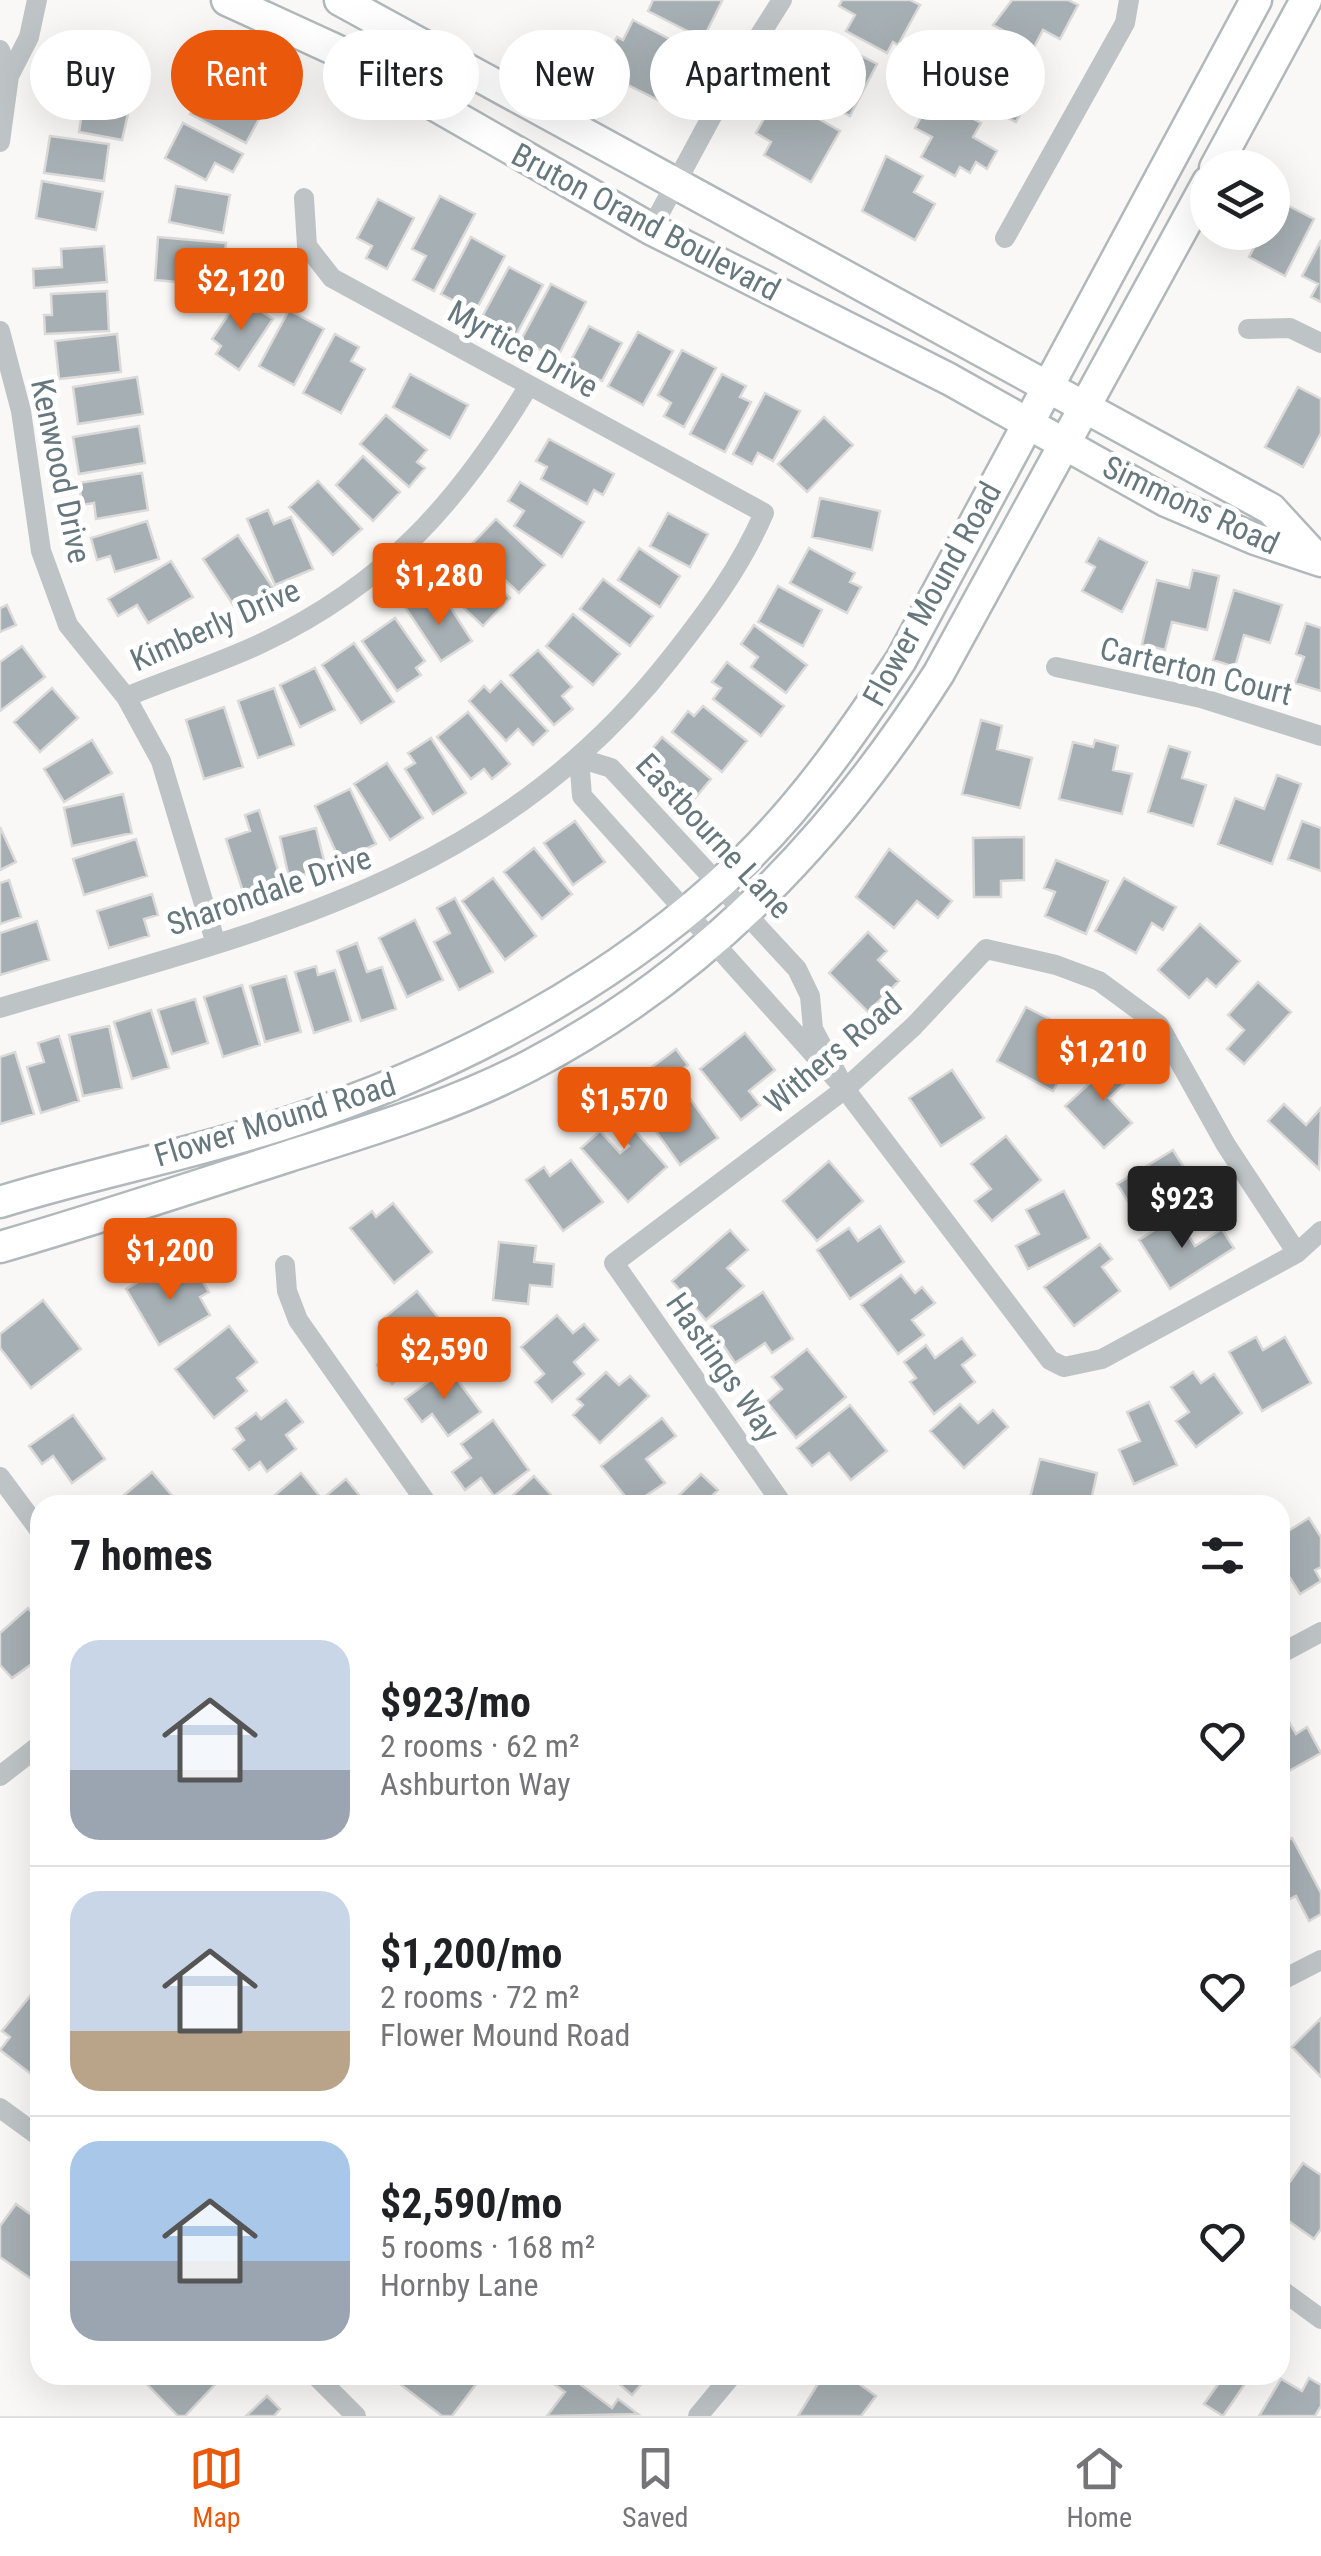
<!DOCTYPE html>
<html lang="en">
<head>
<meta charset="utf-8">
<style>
  :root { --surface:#fff; --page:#f6f6f6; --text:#202124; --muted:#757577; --line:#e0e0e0; --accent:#ea580c }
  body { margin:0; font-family:"Roboto Condensed",sans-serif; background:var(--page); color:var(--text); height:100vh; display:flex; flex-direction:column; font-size:38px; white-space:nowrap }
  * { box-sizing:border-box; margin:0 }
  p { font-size:32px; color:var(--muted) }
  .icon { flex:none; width:55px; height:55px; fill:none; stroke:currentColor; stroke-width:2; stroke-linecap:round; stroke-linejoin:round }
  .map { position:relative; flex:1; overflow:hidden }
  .panel { position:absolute; left:30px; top:1495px; width:1260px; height:890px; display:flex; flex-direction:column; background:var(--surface); border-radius:30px; box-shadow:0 10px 40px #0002 }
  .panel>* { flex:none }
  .guide { position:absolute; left:30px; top:30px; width:1262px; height:90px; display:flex; gap:20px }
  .controls { position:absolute; left:1190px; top:150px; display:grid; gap:20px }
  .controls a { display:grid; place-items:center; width:100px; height:100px; border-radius:50%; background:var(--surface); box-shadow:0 10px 40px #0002; font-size:50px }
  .price { position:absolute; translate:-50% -85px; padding:0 22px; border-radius:10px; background:var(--accent); color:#fff; font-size:32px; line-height:65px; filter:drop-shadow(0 2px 5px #0008) }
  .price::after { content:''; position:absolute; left:50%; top:60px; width:30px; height:22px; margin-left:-15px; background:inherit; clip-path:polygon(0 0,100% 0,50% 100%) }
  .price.on { background:#222; color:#fff }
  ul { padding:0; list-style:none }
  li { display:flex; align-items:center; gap:30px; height:250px; padding:0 40px }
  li+li { border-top:2px solid var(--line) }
  li span { display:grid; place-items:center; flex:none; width:280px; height:200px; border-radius:30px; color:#555 }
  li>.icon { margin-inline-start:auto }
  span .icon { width:120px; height:120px; fill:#fffc; stroke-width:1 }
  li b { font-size:42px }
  h2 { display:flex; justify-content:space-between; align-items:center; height:120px; padding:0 40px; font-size:42px }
  .chip { padding:0 35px; border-radius:45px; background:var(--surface); box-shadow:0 10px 40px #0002; font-size:35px; line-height:90px }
  .chip.on { background:var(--accent); color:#fff }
  .tab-bar { display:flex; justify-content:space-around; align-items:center; height:140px; border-top:2px solid var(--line); background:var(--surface); font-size:28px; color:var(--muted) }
  .tab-bar a { display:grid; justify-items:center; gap:5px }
  .tab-bar .on { color:var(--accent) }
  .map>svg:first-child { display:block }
  .building { fill:#a6afb3; stroke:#dbdad9; stroke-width:2.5 }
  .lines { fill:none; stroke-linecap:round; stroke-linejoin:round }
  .secondary-casing { stroke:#b1b8bb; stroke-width:35 }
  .street { stroke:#bec4c6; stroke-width:20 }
  .secondary { stroke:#fff; stroke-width:30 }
  .labels { text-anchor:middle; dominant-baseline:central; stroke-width:10; stroke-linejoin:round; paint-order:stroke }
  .street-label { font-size:32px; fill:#66787e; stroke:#fff }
</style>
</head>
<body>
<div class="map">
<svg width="1321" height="2416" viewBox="0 0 1321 2416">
  <rect width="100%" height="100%" fill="#f9f8f7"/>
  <path class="building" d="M653,0h67l2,1 -19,38 -55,-28z
    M842,0h68l10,5 -22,40 -5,-3 -6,11 -41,-22 9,-16 -16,-9z
    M1012,0h56l10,5 -18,34 -17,-9 -9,17 -41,-22z
    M633,20l42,22 -9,17 16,8 -18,36 -64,-32 17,-34 6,3z
    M818,33l59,31 -27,52 -44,-23 9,-17 -15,-8z
    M73,39l62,15 -9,38 -62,-15z
    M984,41l42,21 -9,17 17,8 -18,35 -66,-33 16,-33 9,5z
    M209,78l56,30 -19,35 -56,-29z
    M64,91l66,14 -8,35 -43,-8 2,-13 -22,-5z
    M777,95l63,36 -29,51 -47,-27 7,-13 -15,-9z
    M944,103l37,20 -8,14 24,14 -10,18 -11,-7 -6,11 -10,-6 -5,9 -34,-19 11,-20 -17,-9 10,-18 11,6z
    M183,123l60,31 -10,18 -18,-9 -9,17 -41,-22z
    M50,136l59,8 -5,37 -60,-8z
    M886,156l37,20 -9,16 21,12 -20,36 -53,-29z
    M42,181l61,11 -7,38 -60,-12z
    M176,186l54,9 -7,38 -54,-11z
    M440,196l35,18 -41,77 -21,-11 13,-24 -14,-7z
    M378,199l36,19 -27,51 -21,-11 6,-12 -15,-8z
    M1279,201l35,18 -29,57 -36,-19 13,-25h10v-19z
    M158,237l68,6 -4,43 -67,-6z
    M471,237l34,19 -30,56 -34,-18z
    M1321,240v62l-10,-5 7,-13 -16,-8z
    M104,246l3,36 -73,6 -1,-19 29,-2 -1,-18z
    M509,267l34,18 -27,50 -34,-18z
    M551,284l35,18 -29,56 -36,-18z
    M107,291l2,40 -64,3 -1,-19h8l-1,-21z
    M240,297l33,22 -34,51 -23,-16 5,-8 -9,-7z
    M289,310l35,19 -30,56 -35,-19z
    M589,326l33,17 -20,38 -33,-17z
    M638,332l35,19 -30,54 -35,-19z
    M117,334l4,38 -62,7 -4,-38z
    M335,334l24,13 -8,14 14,8 -24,44 -38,-20z
    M682,350l34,18 -32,59 -20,-11 7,-13 -13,-8z
    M410,374l58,31 -18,33 -57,-31z
    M722,374l24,12 -6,11 11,5 -26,50 -35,-18z
    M137,377l6,37 -65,10 -5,-37z
    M1298,387l23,12v34l-18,34 -38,-20z
    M765,393l35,18 -27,50 -15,-8 -6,11 -19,-10z
    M386,415l41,35 -10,12 8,6 -16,19 -49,-43z
    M824,417l29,28 -46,47 -29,-28z
    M139,426l6,37 -66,11 -6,-37z
    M549,439l65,35 -11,21 -9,-5 -7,14 -46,-25 6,-12 -11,-6z
    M363,456l37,36 -27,29 -37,-36z
    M142,473l6,37 -52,9 -2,-16 -12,2 -3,-22z
    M318,481l44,48 -29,26 -44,-48z
    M520,482l64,40 -22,35 -48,-31 10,-15 -16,-10z
    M820,498l60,13 -8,39 -60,-13z
    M268,510l6,14 17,-7 22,52 -38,16 -28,-66z
    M668,513l40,21 -18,33 -40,-21z
    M496,519l49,46 -26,28 -50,-46z
    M147,521l12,38 -44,13 -5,-16 -13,4 -6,-22z
    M238,535l35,53 -35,24 -35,-53z
    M1099,538l48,24 -25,50 -40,-21 13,-24 -9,-5z
    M639,548l41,28 -20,31 -42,-27z
    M809,548l46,25 -5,9 11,5 -14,26 -57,-30z
    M171,561l22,36 -45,26 -11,-18 -19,11 -10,-17z
    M454,563l12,12 9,-10 35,33 -27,28 -47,-44z
    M1193,570l26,6 -12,54 -35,-8 -7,28 -23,-6 15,-64 32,8z
    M603,579l50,37 -23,30 -50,-37z
    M778,586l44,24 -19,36 -45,-24z
    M1234,590l48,15 -12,38 -26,-8 -9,32 -22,-7z
    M422,595l13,19 14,-9 23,36 -31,20 -36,-54z
    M7,605l9,20 -16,7v-24z
    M573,614l47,40 -27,31 -47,-39z
    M395,618l30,43 -9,7 5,7 -24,16 -35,-50z
    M1306,623l15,5v63l-26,-8 9,-26 -8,-3z
    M754,625l53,40 -21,28 -35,-26 7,-10 -17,-13z
    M354,643l40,59 -33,21 -39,-58z
    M22,646l23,31 -45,34v-49z
    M538,650l34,37 -10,9 11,13 -19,16 -44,-50z
    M727,662l57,44 -23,30 -48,-37 8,-11 -9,-6z
    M315,668l20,42 -35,17 -20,-42z
    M501,681l47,50 -15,14 -15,-16 -12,12 -37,-40 15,-15 6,6z
    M52,688l26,30 -38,34 -26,-30z
    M274,688l20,57 -36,13 -20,-57z
    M703,706l44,35 -25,31 -50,-40 16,-21 6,5z
    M224,707l19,60 -39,12 -18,-59z
    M468,712l42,52 -18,15 -8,-10 -13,10 -34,-42z
    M981,720l21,6 -5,23 35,9 -12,50 -58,-14z
    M662,737l49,42 -25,30 -49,-42z
    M431,738l35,55 -33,21 -28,-45 10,-6 -7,-10z
    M92,740l20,33 -48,29 -20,-33z
    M1095,740l23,6 -5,24 19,4 -10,40 -63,-15 14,-57 20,5z
    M1169,746l21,6 -8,26 24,7 -13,41 -45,-14z
    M387,763l36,55 -33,22 -36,-56z
    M1277,775l24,9 -29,80 -54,-20 17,-46 29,11z
    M350,789l26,55 -36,17 -25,-55z
    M123,794l9,39 -60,13 -8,-38z
    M259,810l23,73 -38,12 -18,-56 24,-8 -5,-16z
    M575,821l30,41 -32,23 -29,-42z
    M1302,821l19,7v43l-33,-12z
    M0,827l16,35 -16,8z
    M316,828l10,41 -37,9 -9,-41z
    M1024,837v43l-23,1v16h-27l-1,-59z
    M136,839l11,37 -63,19 -11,-36z
    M534,848l38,46 -30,25 -38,-47z
    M889,849l63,52 -14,17 -21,-17 -23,27 -38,-31z
    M1056,860l52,21 -22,53 -41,-18 10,-24 -11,-4z
    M493,878l43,58 -31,24 -43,-59z
    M1124,878l52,29 -13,23 -11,-7 -16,30 -41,-22z
    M9,880l12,37 -21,7v-41z
    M152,894l6,21 -14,4 5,17 -40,12 -12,-37z
    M455,898l38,74 -34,18 -25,-48 16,-9 -13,-25z
    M415,920l28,60 -36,17 -28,-59z
    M37,921l12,39 -49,15v-42z
    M1200,924l40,37 -24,26 -9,-8 -18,19 -31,-28z
    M868,932l19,19 -9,9 21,21 -31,31 -39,-39z
    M357,943l10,29 15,-5 14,42 -35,12 -24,-70z
    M316,966l2,9 17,-5 16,51 -37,12 -19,-61z
    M286,976l15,56 -36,10 -15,-56z
    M1258,982l33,30 -47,52 -17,-15 17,-19 -16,-15z
    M242,985l18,60 -37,12 -19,-60z
    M195,999l13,44 -36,11 -14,-44z
    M1026,1007l39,20 -11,20 18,10 -19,34 -56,-30z
    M151,1010l18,58 -37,11 -18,-57z
    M109,1026l13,62 -39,8 -14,-61z
    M745,1033l30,37 -26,21 11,14 -19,15 -41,-51z
    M59,1036l20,65 -38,12 -14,-46 17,-5 -6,-19z
    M676,1049l12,16 -24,19 -12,-17z
    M15,1052l19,62 -34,10v-67z
    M1118,1057l16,18 -25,23 23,25 -28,25 -39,-42z
    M952,1070l32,48 -43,28 -32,-48z
    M616,1092l17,20 -8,7 42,48 -39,35 -47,-54 19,-17 20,22 9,-7 -32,-37z
    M691,1100l27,38 -38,27 -35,-49 13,-10 9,12z
    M1284,1104l22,21 15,-17 -2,61 -51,-48z
    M1006,1136l35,44 -49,41 -17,-20 16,-12 -20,-25z
    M1173,1150l12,19 -12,8 12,20 -43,27 -25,-40z
    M571,1160l32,42 -40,29 -37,-51 18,-13 6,9z
    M829,1161l34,40 -46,40 -34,-40z
    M1064,1191l25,47 -61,31 -12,-23 23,-12 -13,-24z
    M393,1203l39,49 -38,31 -44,-55 22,-17 4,6z
    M1176,1216l19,30 27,-17 12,19 -64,41 -31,-49z
    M880,1226l24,36 -54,37 -33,-49 32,-22 9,13z
    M730,1230l18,20 -21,18 17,18 -38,34 -34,-39z
    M499,1242l37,4 -2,16 20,2 -2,23 -22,-2 -2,19 -35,-4z
    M1100,1244l12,15 -10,8 18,24 -46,35 -30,-39z
    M162,1268l10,17 24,-15 13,22 -9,5 10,18 -51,30 -33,-56z
    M901,1275l14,18 7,-6 13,16 -23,17 12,15 -26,19 -37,-49z
    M417,1291l35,44 -60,49 -15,-19 22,-18 -20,-25z
    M763,1292l30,47 -21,14 -7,-10 -30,20 -24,-37z
    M43,1300l38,49 -50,39 -31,-40v-14z
    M557,1315l16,18 11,-9 14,16 -24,22 10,12 -32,28 -17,-20 9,-8 -23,-27z
    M229,1326l28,36 -20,16 10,13 -33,27 -39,-49z
    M1256,1337l7,13 22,-13 26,46 -49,28 -33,-59z
    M962,1338l13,17 -13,10 13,17 -41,32 -24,-32 6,-4 -12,-16 22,-17 9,13z
    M807,1349l39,48 -50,41 -29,-36 15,-13 -10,-12z
    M448,1367l33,45 -33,24 -16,-22 -10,8 -17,-23z
    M606,1372l13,13 11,-9 19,20 -49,47 -27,-28 10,-10 -6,-6z
    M1193,1372l8,11 13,-9 28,39 -46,34 -20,-26 13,-9 -18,-25z
    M286,1400l17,22 -17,13 10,14 -29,23 -7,-10 -11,8 -16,-21 11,-9 -8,-12 20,-15 5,6z
    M1149,1402l28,63 -43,19 -15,-34 21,-9 -13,-29z
    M960,1404l18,19 15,-13 15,17 -44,41 -34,-37z
    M850,1405l37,46 -36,29 -22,-27 -17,13 -15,-18z
    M73,1415l32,44 -33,24 -19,-27 -11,8 -13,-18z
    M662,1418l14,18 -30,23 19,24 -33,22 -31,-39z
    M493,1420l36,50 -35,26 -13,-18 -16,12 -13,-18 19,-14 -10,-14z
    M1040,1459l57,14 -7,32h-62z
    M152,1472l28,33h-55l4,-4 -5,-6z
    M301,1473l21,26 24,-20 14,17 -10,9h-69l-6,-10z
    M701,1474l17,16 -15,15h-34z
    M534,1476l26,29h-58z
    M1309,1518l12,19v30l-6,3 6,11 -21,13 -13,-21 -7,5v-42z
    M28,1608l12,14v36l-28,20 -12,-13v-32z
    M1282,1710l14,24 11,-7 14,26 -41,23z
    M1292,1838l29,55v21l-12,7 -13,-25 -16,8v-59z
    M30,1996l10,8v77l-40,-31 10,-13 -8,-6z
    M1321,2018v59l-29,-30z
    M1303,2163l18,12v54l-7,10 -24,-17 -10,15v-41z
    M16,2204l24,17 -3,62 -37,-26v-31z
    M138,2375h86l-39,41h-7z
    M388,2375h95l-31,41h-10z
    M561,2375h7l44,33 6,-9 20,15 -91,2 18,-24 -11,-8z
    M609,2375h40l-17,20z
    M809,2375h38l29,21 -15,20h-63l21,-34z
    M1208,2375h43l-28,41 -19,-12 15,-21z
    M1309,2378l12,7v21l-6,10h-56l22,-37 21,12z
    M267,2396l13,13 -6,7h-28z"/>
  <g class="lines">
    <defs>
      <path id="secondary" d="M227,0l124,57 300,172 298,150 217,122 89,38 66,22
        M340,0l931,509 45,49
        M1215,168l91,-168
        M0,1202c97,-30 197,-49 293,-81 163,-53 325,-139 450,-259 62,-60 111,-131 158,-202l355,-660
        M0,1247c97,-28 193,-60 289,-91 82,-26 163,-50 240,-90 176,-92 305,-228 410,-393l269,-491"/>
    </defs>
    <use href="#secondary" class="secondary-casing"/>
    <path class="street" d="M0,50l9,26
      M0,142l9,-66 20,-39 8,-37
      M651,229l81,-150 50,-79
      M1005,238l120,-215 4,-23
      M1248,329l42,-1 31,15
      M0,331l21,80 20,140 27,74 58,72 35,64 55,183
      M1056,667l145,31 120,38
      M126,697c45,-19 92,-33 136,-54 124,-59 196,-140 266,-256
      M0,1008c260,-77 493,-124 670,-349 37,-47 70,-91 94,-146l-432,-235 -25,-32 -3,-48
      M845,1089l-32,-60 -3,-33 -13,-27 -186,-201 -32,-10 3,38 263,293 205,271 14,7 38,-8 195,-106 24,-22
      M285,1265l2,26 11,29 130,185
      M0,1477l40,54
      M783,1505l-169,-242 231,-174 69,-63 72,-77 70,16 43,16 60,44 67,120 71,108
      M1280,1654l41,-22
      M0,1776l40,-31
      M1280,1981l41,-21
      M0,2108l40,29
      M1280,2289l41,30
      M315,2375l41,41
      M698,2416l34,-41"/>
    <use href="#secondary" class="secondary"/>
  </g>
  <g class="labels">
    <g class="street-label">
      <text transform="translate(646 222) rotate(28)">Bruton Orand Boulevard</text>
      <text transform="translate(523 349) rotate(29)">Myrtice Drive</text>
      <text transform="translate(61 471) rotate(78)">Kenwood Drive</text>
      <text transform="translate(1191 505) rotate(25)">Simmons Road</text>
      <text transform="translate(932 594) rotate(-61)">Flower Mound Road</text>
      <text transform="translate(215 625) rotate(-24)">Kimberly Drive</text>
      <text transform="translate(1196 671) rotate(14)">Carterton Court</text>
      <text transform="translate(714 836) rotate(47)">Eastbourne Lane</text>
      <text transform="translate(269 891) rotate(-19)">Sharondale Drive</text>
      <text transform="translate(833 1053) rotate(-40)">Withers Road</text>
      <text transform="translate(275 1120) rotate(-17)">Flower Mound Road</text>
      <text transform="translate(723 1367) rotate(55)">Hastings Way</text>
    </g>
  </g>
</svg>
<div class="controls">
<a><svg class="icon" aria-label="layers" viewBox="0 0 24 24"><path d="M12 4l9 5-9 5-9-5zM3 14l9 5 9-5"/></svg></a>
</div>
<b class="price" style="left:241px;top:333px">$2,120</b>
<b class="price" style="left:439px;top:628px">$1,280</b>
<b class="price" style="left:1103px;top:1104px">$1,210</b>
<b class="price" style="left:624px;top:1152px">$1,570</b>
<b class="price on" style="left:1182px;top:1251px">$923</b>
<b class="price" style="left:170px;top:1303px">$1,200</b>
<b class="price" style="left:444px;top:1402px">$2,590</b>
<div class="guide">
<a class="chip">Buy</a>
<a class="chip on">Rent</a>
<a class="chip">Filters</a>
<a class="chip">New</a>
<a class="chip">Apartment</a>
<a class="chip">House</a>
</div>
<section class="panel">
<h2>7 homes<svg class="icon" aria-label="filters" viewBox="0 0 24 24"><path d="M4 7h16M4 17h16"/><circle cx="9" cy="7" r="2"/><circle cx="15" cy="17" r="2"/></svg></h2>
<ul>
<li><span style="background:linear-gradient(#c9d6e8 65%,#9aa5b1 0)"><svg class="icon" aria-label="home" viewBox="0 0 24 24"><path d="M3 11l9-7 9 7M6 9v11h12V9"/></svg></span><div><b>$923/mo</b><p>2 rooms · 62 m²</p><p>Ashburton Way</p></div><svg class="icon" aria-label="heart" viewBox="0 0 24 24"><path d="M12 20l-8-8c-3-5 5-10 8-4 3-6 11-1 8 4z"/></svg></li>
<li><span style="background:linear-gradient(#c9d6e8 70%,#b9a48a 0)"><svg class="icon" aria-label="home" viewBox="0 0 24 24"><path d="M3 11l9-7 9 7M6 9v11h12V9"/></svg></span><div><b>$1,200/mo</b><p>2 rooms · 72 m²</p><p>Flower Mound Road</p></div><svg class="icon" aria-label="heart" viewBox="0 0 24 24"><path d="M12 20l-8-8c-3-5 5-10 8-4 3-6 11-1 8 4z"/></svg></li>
<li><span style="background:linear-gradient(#a9c7e8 60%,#9aa5b1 0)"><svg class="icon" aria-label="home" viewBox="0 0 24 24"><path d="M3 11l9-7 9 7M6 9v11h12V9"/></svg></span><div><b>$2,590/mo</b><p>5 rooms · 168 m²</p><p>Hornby Lane</p></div><svg class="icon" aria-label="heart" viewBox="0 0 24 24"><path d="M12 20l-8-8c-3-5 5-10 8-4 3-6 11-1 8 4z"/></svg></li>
</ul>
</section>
</div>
<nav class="tab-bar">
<a class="on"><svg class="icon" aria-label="map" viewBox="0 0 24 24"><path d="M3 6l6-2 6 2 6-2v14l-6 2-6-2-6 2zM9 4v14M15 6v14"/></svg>Map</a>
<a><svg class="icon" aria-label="saved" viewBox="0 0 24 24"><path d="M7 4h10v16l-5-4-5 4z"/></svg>Saved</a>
<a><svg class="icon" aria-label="home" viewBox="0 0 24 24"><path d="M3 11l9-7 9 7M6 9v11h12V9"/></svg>Home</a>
</nav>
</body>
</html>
